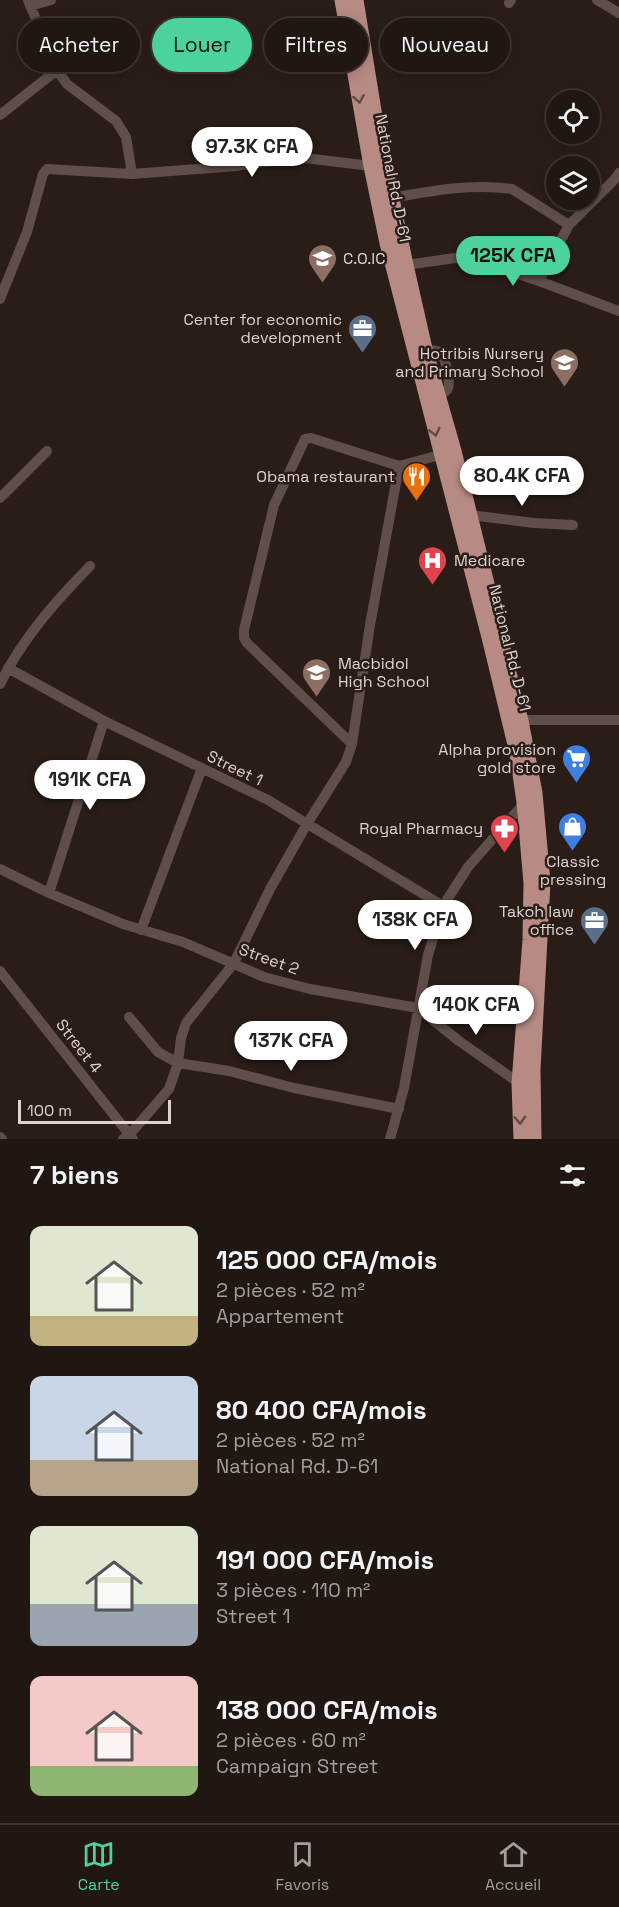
<!DOCTYPE html>
<html lang="fr">
<head>
<meta charset="utf-8">
<style>
  :root { --surface:#201612; --page:#281f1b; --text:#f1f3f6; --muted:#a29f9f; --line:#3d3532; --accent:#4cd39a }
  body { margin:0; font-family:"Space Grotesk",sans-serif; background:var(--page); color:var(--text); height:100vh; display:flex; flex-direction:column; font-size:22px; white-space:nowrap }
  * { box-sizing:border-box; margin:0 }
  p { font-size:20px; color:var(--muted) }
  .icon { flex:none; width:33px; height:33px; fill:none; stroke:currentColor; stroke-width:2; stroke-linecap:round; stroke-linejoin:round }
  .map { position:relative; height:1139px; overflow:hidden }
  .drawer { display:flex; flex-direction:column; background:var(--surface); flex:1 }
  .drawer>* { flex:none }
  .top-card { position:absolute; left:18px; top:18px; width:584px; height:54px; display:flex; gap:12px }
  .buttons { position:absolute; left:546px; top:90px; display:grid; gap:12px }
  .buttons a { display:grid; place-items:center; width:54px; height:54px; border-radius:50%; background:var(--surface); box-shadow:0 3px 15px #0003,0 0 0 2px var(--line); font-size:30px }
  .scale { position:absolute; left:18px; bottom:15px; width:153px; box-sizing:border-box; padding-left:6px; border:3px solid #ddd4d1; border-top:0; font-size:16px; line-height:21px; white-space:nowrap; color:#ddd4d1; -webkit-text-stroke:4px #2a1d18; paint-order:stroke }
  .price { position:absolute; translate:-50% -51px; padding:0 14px; border-radius:21px; background:#fff; color:#222; font-size:20px; line-height:39px; filter:drop-shadow(0 2px 3px #0008) }
  .price::after { content:''; position:absolute; left:50%; top:36px; width:18px; height:14px; margin-left:-9px; background:inherit; clip-path:polygon(0 0,100% 0,50% 100%) }
  .price.selected { background:var(--accent); color:#111 }
  ul { padding:0; list-style:none }
  li { display:flex; align-items:center; gap:18px; height:150px; padding:0 30px }
  li span { display:grid; place-items:center; flex:none; width:168px; height:120px; border-radius:12px; color:#555 }
  li>.icon { margin-inline-start:auto }
  span .icon { width:72px; height:72px; fill:#fffc; stroke-width:1 }
  li b { font-size:26px }
  h2 { display:flex; justify-content:space-between; align-items:center; height:72px; padding:0 30px; font-size:26px }
  .pill { padding:0 21px; border-radius:27px; background:var(--surface); box-shadow:0 3px 15px #0003,0 0 0 2px var(--line); font-size:21px; line-height:54px }
  .pill.selected { background:var(--accent); color:#111 }
  .tabs { display:flex; justify-content:space-around; align-items:center; height:84px; border-top:2px solid var(--line); background:var(--surface); font-size:16px; color:var(--muted) }
  .tabs a { display:grid; justify-items:center; gap:3px }
  .tabs .selected { color:var(--accent) }
  .map>svg:first-child { display:block }
  .lines { fill:none; stroke-linecap:round; stroke-linejoin:round }
  .minor { stroke:#604e4b; stroke-width:10 }
  .highway { stroke:#b78b84; stroke-width:15 }
  .oneway { stroke:#624943 }
  .labels { text-anchor:middle; dominant-baseline:central; stroke-width:5; stroke-linejoin:round; paint-order:stroke }
  .street-label { font-size:16px; fill:#ddd4d1; stroke:#2a1d18 }
  .poi-label { font-size:16px; fill:#ddd4d1; stroke:#2a1d18; text-anchor:end }
</style>
</head>
<body>
<div class="map">
<svg width="619" height="1139" viewBox="0 0 619 1139">
  <rect width="100%" height="100%" fill="#2a1d18"/>
  <g class="lines">
    <path class="minor" d="M597,0l22,13
      M509,3l2,-3
      M30,6l21,-6
      M279,55l71,-2
      M0,115l57,-45
      M132,174l105,-8 45,-7 23,-1 66,8
      M391,198c39,-7 81,-15 121,-9l57,36
      M406,265l49,-7 20,2 64,21 80,30
      M539,281l30,-56 46,-46 4,-6
      M0,299l27,-67 16,-58 4,-5 85,5 -6,-37 -10,-16 -49,-37 -10,-14 -29,-70
      M425,349l16,3c4,7 11,31 6,38 -2,3 -6,4 -9,6
      M0,498l47,-47
      M470,515l64,8 39,2
      M8,668l96,53 164,79 175,106
      M0,684c22,-45 55,-82 90,-118
      M514,720h105
      M352,744l-105,-101 -3,-5v-8l30,-125 31,-66 6,-1 88,28
      M0,869l49,24 74,31 60,18 81,35 46,12 108,19 41,33 60,42
      M49,893l55,-172
      M141,930l61,-162
      M0,971l133,168
      M129,1017l29,35 20,11 51,8 65,17 105,21
      M0,1137l2,2
      M123,1139l7,-5 39,-45 9,-26 3,-25 5,-15 48,-60 36,-74 37,-65 39,-62 6,-18 18,-119 29,-159 48,-13
      M390,1139l14,-51 24,-133 15,-49 25,-39 59,-67"/>
    <path class="highway" d="M342,0l29,166 16,77 102,394 28,116 7,49 7,81 -1,57 -11,143 2,56
      M356,0l20,123 30,142 19,84 29,102 67,270 14,72 8,89 -10,187 1,70"/>
  </g>
  <defs><path id="oneway-chevron" d="M-2-3.5L2.5 0L-2 3.5" fill="none" stroke-width="1.6" stroke-linecap="round" stroke-linejoin="round" transform="scale(1.5)"/></defs>
  <g class="oneway">
    <use href="#oneway-chevron" transform="translate(359 99) rotate(80)"/>
    <use href="#oneway-chevron" transform="translate(435 432) rotate(76)"/>
    <use href="#oneway-chevron" transform="translate(520 1120) rotate(88)"/>
  </g>
  <defs>
    <symbol id="university-pin" viewBox="-11 -11 22 30"><path d="M0 17L-7.5 6A9.5 9.5 0 1 1 7.5 6Z" fill="#8d6e63" stroke="#2a1d18"/><path d="M0-5L7-2L0 1L-7-2ZM-4 1L0 2.5L4 1V4Q0 6-4 4Z" fill="#fff"/></symbol>
    <symbol id="office-pin" viewBox="-11 -11 22 30"><path d="M0 17L-7.5 6A9.5 9.5 0 1 1 7.5 6Z" fill="#5c6f8a" stroke="#2a1d18"/><path d="M-6-3h4V-5.5h4V-3h4V5H-6ZM-1-4.5V-3h2v-1.5ZM-6 0V1H6V0Z" fill="#fff"/></symbol>
    <symbol id="school-pin" viewBox="-11 -11 22 30"><path d="M0 17L-7.5 6A9.5 9.5 0 1 1 7.5 6Z" fill="#8d6e63" stroke="#2a1d18"/><path d="M0-5L7-2L0 1L-7-2ZM-4 1L0 2.5L4 1V4Q0 6-4 4Z" fill="#fff"/></symbol>
    <symbol id="restaurant-pin" viewBox="-11 -11 22 30"><path d="M0 17L-7.5 6A9.5 9.5 0 1 1 7.5 6Z" fill="#e8710a" stroke="#2a1d18"/><path d="M-5-6h1v4h1v-4h1v4h1v-4h1v5L-1.5 .5V6h-2V.5L-5-1ZM5-6V6H3V1.5H1.5Q1.5-4 5-6Z" fill="#fff"/></symbol>
    <symbol id="hospital-pin" viewBox="-11 -11 22 30"><path d="M0 17L-7.5 6A9.5 9.5 0 1 1 7.5 6Z" fill="#e0444e" stroke="#2a1d18"/><path d="M-5-5h3v3.5h4V-5h3V5h-3V1.5h-4V5h-3Z" fill="#fff"/></symbol>
    <symbol id="supermarket-pin" viewBox="-11 -11 22 30"><path d="M0 17L-7.5 6A9.5 9.5 0 1 1 7.5 6Z" fill="#3f7fe0" stroke="#2a1d18"/><path d="M-6-5.5h2.5l.6 2H6L4.5 2H-2.5L-4.4-4H-6ZM-1.5 3.2a1.3 1.3 0 1 0 .1 0ZM3 3.2a1.3 1.3 0 1 0 .1 0Z" fill="#fff"/></symbol>
    <symbol id="shop-pin" viewBox="-11 -11 22 30"><path d="M0 17L-7.5 6A9.5 9.5 0 1 1 7.5 6Z" fill="#3f7fe0" stroke="#2a1d18"/><path d="M-5-2.5h2.3a2.7 3.5 0 0 1 5.4 0H5L5.5 6h-11ZM-1.5-2.5h3a1.5 2.3 0 0 0-3 0Z" fill="#fff"/></symbol>
    <symbol id="pharmacy-pin" viewBox="-11 -11 22 30"><path d="M0 17L-7.5 6A9.5 9.5 0 1 1 7.5 6Z" fill="#e0444e" stroke="#2a1d18"/><path d="M-2-6h4v4h4v4h-4v4h-4v-4h-4v-4h4Z" fill="#fff"/></symbol>
  </defs>
  <g fill-rule="evenodd">
    <use href="#university-pin" x="306" y="242" width="33" height="45"/>
    <use href="#office-pin" x="346" y="312" width="33" height="45"/>
    <use href="#school-pin" x="548" y="346" width="33" height="45"/>
    <use href="#restaurant-pin" x="400" y="460" width="33" height="45"/>
    <use href="#hospital-pin" x="416" y="544" width="33" height="45"/>
    <use href="#school-pin" x="300" y="656" width="33" height="45"/>
    <use href="#supermarket-pin" x="560" y="742" width="33" height="45"/>
    <use href="#shop-pin" x="556" y="810" width="33" height="45"/>
    <use href="#pharmacy-pin" x="488" y="812" width="33" height="45"/>
    <use href="#office-pin" x="578" y="904" width="33" height="45"/>
  </g>
  <g class="labels">
    <g class="street-label">
      <text transform="translate(393 178) rotate(79)">National Rd. D-61</text>
      <text transform="translate(510 648) rotate(76)">National Rd. D-61</text>
      <text transform="translate(235 768) rotate(26)">Street 1</text>
      <text transform="translate(269 959) rotate(20)">Street 2</text>
      <text transform="translate(79 1046) rotate(52)">Street 4</text>
    </g>
    <g class="poi-label">
      <text x="343" y="258" text-anchor="start">C.O.IC</text>
      <text x="342" y="319">Center for economic<tspan x="342" dy="18">development</tspan></text>
      <text x="544" y="353">Hotribis Nursery<tspan x="544" dy="18">and Primary School</tspan></text>
      <text x="395" y="476">Obama restaurant</text>
      <text x="454" y="560" text-anchor="start">Medicare</text>
      <text x="338" y="663" text-anchor="start">Macbidol<tspan x="338" dy="18">High School</tspan></text>
      <text x="556" y="749">Alpha provision<tspan x="556" dy="18">gold store</tspan></text>
      <text x="483" y="828">Royal Pharmacy</text>
      <text x="573" y="861" text-anchor="middle">Classic<tspan x="573" dy="18">pressing</tspan></text>
      <text x="574" y="911">Takoh law<tspan x="574" dy="18">office</tspan></text>
    </g>
  </g>
</svg>
<div class="buttons">
<a><svg class="icon" aria-label="locate" viewBox="0 0 24 24"><circle cx="12" cy="12" r="6"/><path d="M12 2v4M12 18v4M2 12h4M18 12h4"/></svg></a>
<a><svg class="icon" aria-label="layers" viewBox="0 0 24 24"><path d="M12 4l9 5-9 5-9-5zM3 14l9 5 9-5"/></svg></a>
</div>
<div class="scale">100 m</div>
<b class="price" style="left:252px;top:178px">97.3K CFA</b>
<b class="price selected" style="left:513px;top:287px">125K CFA</b>
<b class="price" style="left:522px;top:507px">80.4K CFA</b>
<b class="price" style="left:90px;top:811px">191K CFA</b>
<b class="price" style="left:415px;top:951px">138K CFA</b>
<b class="price" style="left:476px;top:1036px">140K CFA</b>
<b class="price" style="left:291px;top:1072px">137K CFA</b>
<div class="top-card">
<a class="pill">Acheter</a>
<a class="pill selected">Louer</a>
<a class="pill">Filtres</a>
<a class="pill">Nouveau</a>
</div>
</div>
<section class="drawer">
<h2>7 biens<svg class="icon" aria-label="filters" viewBox="0 0 24 24"><path d="M4 7h16M4 17h16"/><circle cx="9" cy="7" r="2"/><circle cx="15" cy="17" r="2"/></svg></h2>
<ul>
<li><span style="background:linear-gradient(#dfe7d0 75%,#c2b280 0)"><svg class="icon" aria-label="home" viewBox="0 0 24 24"><path d="M3 11l9-7 9 7M6 9v11h12V9"/></svg></span><div><b>125 000 CFA/mois</b><p>2 pièces · 52 m²</p><p>Appartement</p></div></li>
<li><span style="background:linear-gradient(#c9d6e8 70%,#b9a48a 0)"><svg class="icon" aria-label="home" viewBox="0 0 24 24"><path d="M3 11l9-7 9 7M6 9v11h12V9"/></svg></span><div><b>80 400 CFA/mois</b><p>2 pièces · 52 m²</p><p>National Rd. D-61</p></div></li>
<li><span style="background:linear-gradient(#dfe7d0 65%,#9aa5b1 0)"><svg class="icon" aria-label="home" viewBox="0 0 24 24"><path d="M3 11l9-7 9 7M6 9v11h12V9"/></svg></span><div><b>191 000 CFA/mois</b><p>3 pièces · 110 m²</p><p>Street 1</p></div></li>
<li><span style="background:linear-gradient(#f6c9c9 75%,#8fb573 0)"><svg class="icon" aria-label="home" viewBox="0 0 24 24"><path d="M3 11l9-7 9 7M6 9v11h12V9"/></svg></span><div><b>138 000 CFA/mois</b><p>2 pièces · 60 m²</p><p>Campaign Street</p></div></li>
</ul>
</section>
<nav class="tabs">
<a class="selected"><svg class="icon" aria-label="map" viewBox="0 0 24 24"><path d="M3 6l6-2 6 2 6-2v14l-6 2-6-2-6 2zM9 4v14M15 6v14"/></svg>Carte</a>
<a><svg class="icon" aria-label="saved" viewBox="0 0 24 24"><path d="M7 4h10v16l-5-4-5 4z"/></svg>Favoris</a>
<a><svg class="icon" aria-label="home" viewBox="0 0 24 24"><path d="M3 11l9-7 9 7M6 9v11h12V9"/></svg>Accueil</a>
</nav>
</body>
</html>
